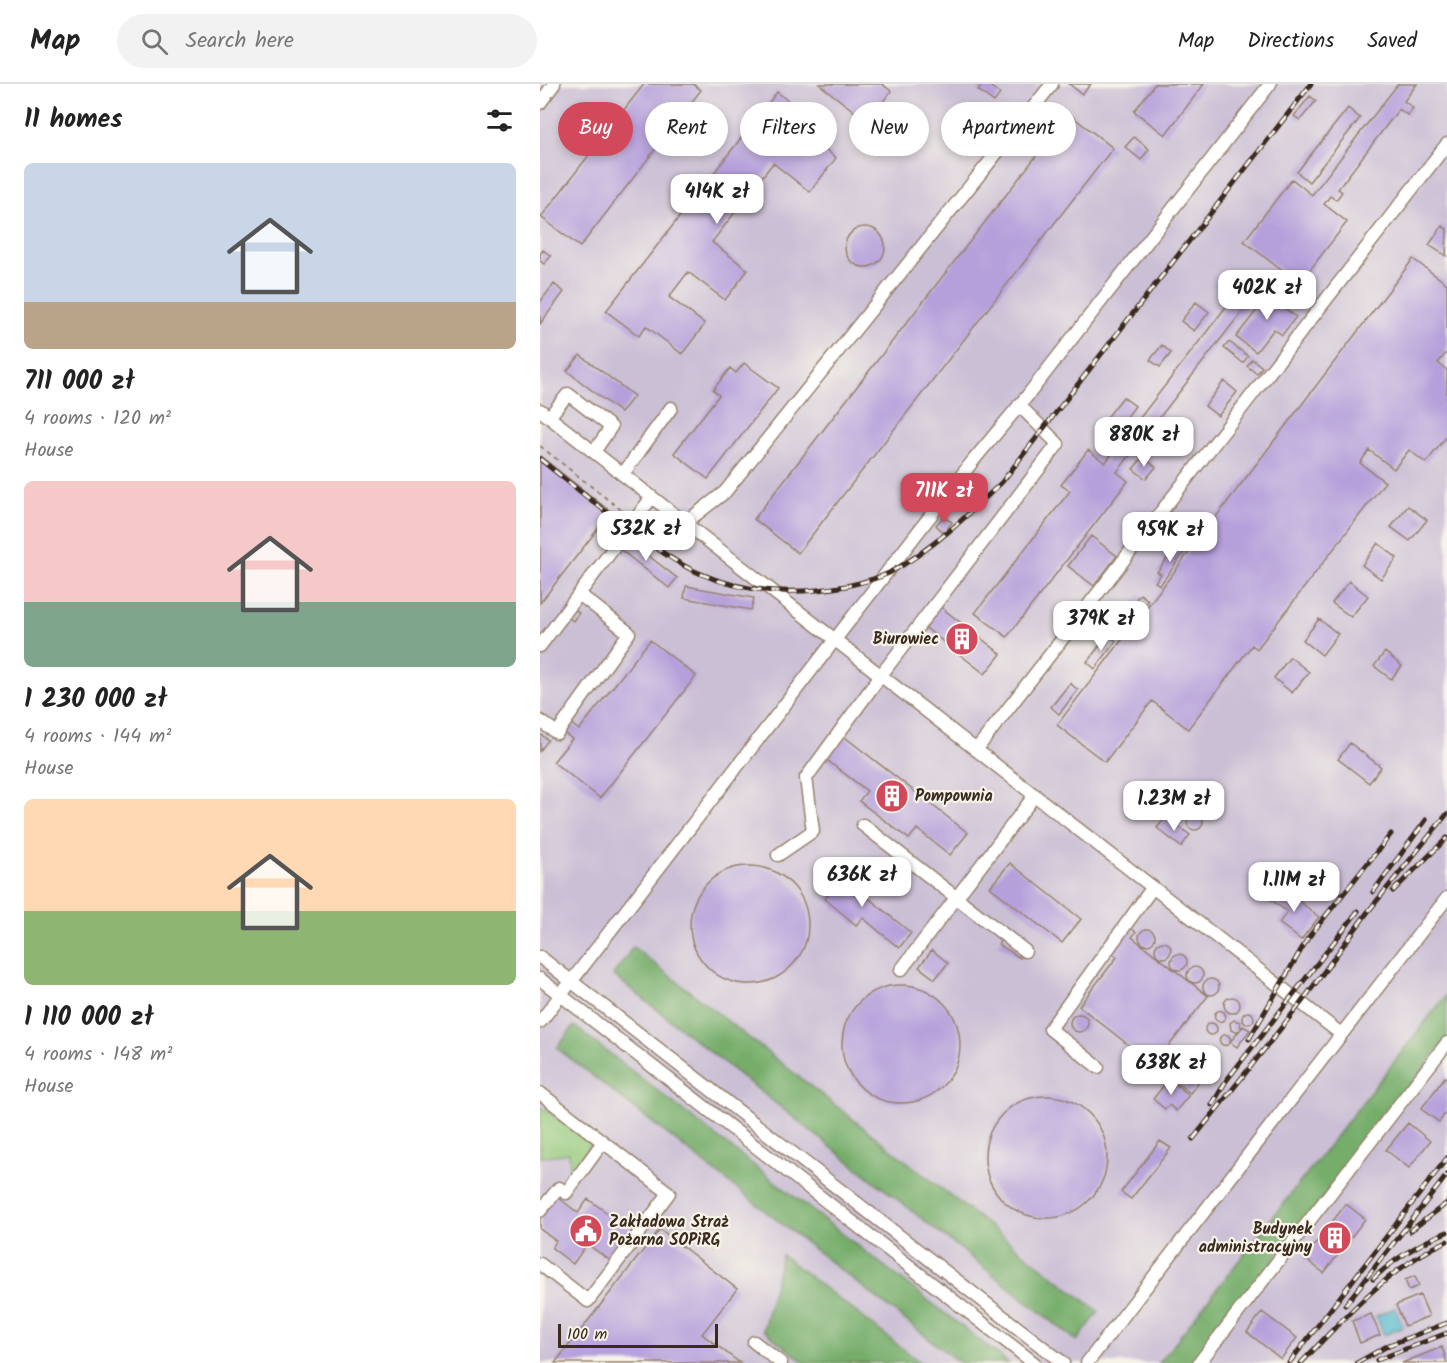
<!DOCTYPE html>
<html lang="en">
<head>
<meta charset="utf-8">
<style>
  :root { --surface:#fff; --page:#f2f2f2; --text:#222; --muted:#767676; --line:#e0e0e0; --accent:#d1495b }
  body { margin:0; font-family:Kalam,sans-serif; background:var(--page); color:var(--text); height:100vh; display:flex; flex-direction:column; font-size:22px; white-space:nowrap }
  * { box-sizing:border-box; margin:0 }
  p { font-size:20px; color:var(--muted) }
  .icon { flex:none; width:33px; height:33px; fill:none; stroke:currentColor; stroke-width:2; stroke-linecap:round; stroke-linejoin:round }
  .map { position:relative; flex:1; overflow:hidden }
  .drawer { display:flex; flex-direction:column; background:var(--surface); width:540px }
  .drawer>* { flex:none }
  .top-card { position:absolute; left:18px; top:18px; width:570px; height:54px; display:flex; gap:12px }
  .scale { position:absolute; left:18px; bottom:15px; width:160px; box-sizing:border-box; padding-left:6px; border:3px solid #3b2a1e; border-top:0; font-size:16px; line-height:21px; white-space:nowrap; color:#3b2a1e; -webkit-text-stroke:4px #f7f3e8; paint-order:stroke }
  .price { position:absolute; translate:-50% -51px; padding:0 14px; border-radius:12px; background:#fff; color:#222; font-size:20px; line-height:39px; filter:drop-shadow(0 2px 3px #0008) }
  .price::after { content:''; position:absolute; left:50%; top:36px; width:18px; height:14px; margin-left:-9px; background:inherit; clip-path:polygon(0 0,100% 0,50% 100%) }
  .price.selected { background:var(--accent); color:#fff }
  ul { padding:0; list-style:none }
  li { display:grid; align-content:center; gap:12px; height:318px; padding:0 24px }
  li span { display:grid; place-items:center; height:186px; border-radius:9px; color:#555 }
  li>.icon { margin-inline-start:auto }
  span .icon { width:108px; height:108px; fill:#fffc; stroke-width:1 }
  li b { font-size:26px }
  h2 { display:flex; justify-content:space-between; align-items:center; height:72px; padding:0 24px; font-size:26px }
  .tag { padding:0 21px; border-radius:27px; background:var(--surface); box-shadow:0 3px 9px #0003; font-size:21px; line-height:54px }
  .tag.selected { background:var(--accent); color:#fff }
  header { display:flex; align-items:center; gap:36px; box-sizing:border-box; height:84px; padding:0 30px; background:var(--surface); border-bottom:2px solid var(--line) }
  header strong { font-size:28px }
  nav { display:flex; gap:33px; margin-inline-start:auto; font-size:21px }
  .search { width:420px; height:54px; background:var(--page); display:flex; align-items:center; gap:15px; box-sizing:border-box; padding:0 21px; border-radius:33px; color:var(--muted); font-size:22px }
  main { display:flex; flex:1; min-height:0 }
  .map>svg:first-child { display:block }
  .industrial { fill:#cbbfd5 }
  .green { fill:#93c97a; stroke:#677a4c; stroke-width:1.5 }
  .forest { fill:#76ad6a; stroke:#586c44; stroke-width:1.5 }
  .water { fill:#51b9cf; stroke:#467276; stroke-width:1.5 }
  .building { fill:#b6a0db }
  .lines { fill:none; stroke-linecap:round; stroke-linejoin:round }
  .minor-casing { stroke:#97826c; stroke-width:15 }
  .path { stroke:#97826c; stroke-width:2; stroke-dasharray:4.5 4.5; stroke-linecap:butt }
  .minor { stroke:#fff; stroke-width:12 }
  .rail-casing { stroke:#3b2a1e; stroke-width:5 }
  .rail { stroke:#f7f3e8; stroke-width:3; stroke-dasharray:9; stroke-linecap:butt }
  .labels { text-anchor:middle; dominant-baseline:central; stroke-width:4.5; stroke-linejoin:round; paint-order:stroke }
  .poi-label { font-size:16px; font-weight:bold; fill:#3b2a1e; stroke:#f7f3e8; text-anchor:end }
</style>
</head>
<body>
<header>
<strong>Map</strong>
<div class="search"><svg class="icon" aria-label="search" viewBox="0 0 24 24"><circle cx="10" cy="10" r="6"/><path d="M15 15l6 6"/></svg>Search here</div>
<nav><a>Map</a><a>Directions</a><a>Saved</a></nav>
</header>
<main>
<section class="drawer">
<h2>11 homes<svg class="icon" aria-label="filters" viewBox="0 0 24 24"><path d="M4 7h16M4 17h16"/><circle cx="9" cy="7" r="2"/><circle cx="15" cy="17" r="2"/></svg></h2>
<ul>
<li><span style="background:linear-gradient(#c9d6e8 75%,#b9a48a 0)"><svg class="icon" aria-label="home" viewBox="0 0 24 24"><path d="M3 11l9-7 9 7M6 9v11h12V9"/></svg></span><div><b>711 000 zł</b><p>4 rooms · 120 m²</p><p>House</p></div></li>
<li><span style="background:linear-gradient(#f6c9c9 65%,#7fa58c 0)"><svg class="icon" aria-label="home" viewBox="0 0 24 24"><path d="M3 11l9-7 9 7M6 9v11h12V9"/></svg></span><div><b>1 230 000 zł</b><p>4 rooms · 144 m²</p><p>House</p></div></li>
<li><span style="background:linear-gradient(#ffd9b3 60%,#8fb573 0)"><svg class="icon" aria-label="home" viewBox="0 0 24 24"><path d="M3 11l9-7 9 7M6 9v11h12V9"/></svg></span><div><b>1 110 000 zł</b><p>4 rooms · 148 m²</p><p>House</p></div></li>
</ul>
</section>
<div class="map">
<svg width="907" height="1279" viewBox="0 0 907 1279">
  <rect width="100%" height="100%" fill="#f7f3e8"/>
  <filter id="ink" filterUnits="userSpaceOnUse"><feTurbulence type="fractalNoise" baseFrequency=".0167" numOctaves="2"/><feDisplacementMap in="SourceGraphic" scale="12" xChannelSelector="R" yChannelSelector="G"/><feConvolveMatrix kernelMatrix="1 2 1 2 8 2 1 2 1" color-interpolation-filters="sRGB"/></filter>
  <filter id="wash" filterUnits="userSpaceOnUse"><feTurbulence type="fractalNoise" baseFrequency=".008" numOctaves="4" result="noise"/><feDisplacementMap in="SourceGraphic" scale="24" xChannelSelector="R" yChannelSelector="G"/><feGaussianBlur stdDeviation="1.35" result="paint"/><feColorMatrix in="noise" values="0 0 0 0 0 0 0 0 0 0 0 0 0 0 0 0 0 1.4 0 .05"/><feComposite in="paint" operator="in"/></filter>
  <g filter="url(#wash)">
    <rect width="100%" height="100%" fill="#f3dbbb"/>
    <path class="industrial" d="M0,0h907v1279h-907z"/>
    <path class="green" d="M0,1022l51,38 -20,30 -2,-21 -29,4z"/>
    <path class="forest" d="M93,863l466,365 -22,29 -464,-366z
      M907,910v44l-253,325h-35z
      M34,942l435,337h-49l-403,-315z
      M242,1171l139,108h-116l-42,-33z"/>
    <path class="water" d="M855,1224l8,19 -19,8 -8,-19z"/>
    <g id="blocks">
      <path class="building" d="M104,0h49l8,6 -121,157 -39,-30z
        M279,0h63l9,7 -23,31z
        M442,0h5l13,10 -6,8 -16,-12z
        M529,0h22l-9,10z
        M615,0h49l-39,51 -31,-24z
        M858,0h19l-13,17 9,7 -6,7 -8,-6 -61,80 4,3 -6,8 -6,-4 -6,8 23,18 -48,62 -55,-43 48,-62 20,16z
        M237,8l32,25 -9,12 36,29 -26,34 -37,-29 -61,79 36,28 -23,30 -37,-28 -19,25 36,27 -23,30 -36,-28 -7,10 -33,-25z
        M770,12l6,5 -16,19 -6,-4z
        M808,24l12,10 -51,64 -12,-10z
        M529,30l44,34 -315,405 -44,-34z
        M410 45a7 7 0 1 1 14 0a7 7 0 1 1-14 0Z
        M594,53l15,12 -8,11 -16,-13z
        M902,142l5,3 -1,27 -17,-11z
        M305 163a20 20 0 1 1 40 0a20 20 0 1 1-40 0Z
        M3,166l8,6 -7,8 -4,-3v-7z
        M873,175l34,25v68l-9,11 9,7v66l-21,27 -17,-13 -15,19 -25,-19 -9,13 25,19 -128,167 -5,-4 -64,84 -36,-28 -47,61 -48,-37z
        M706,197l13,9 -142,182 11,9 -121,156 -32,-24 95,-122 -9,-6 27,-35 17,13z
        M14,200l10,8 -24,32v-22z
        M735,203l11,8 -7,9 17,13 -14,18 -8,-6 -18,23 -20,-15z
        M656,218l13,10 -15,19 -13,-10z
        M689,258l19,14 -5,7 -19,-15z
        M622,261l9,8 -11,14 -10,-7z
        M40,271l54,41 -13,17 -54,-42z
        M712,275l10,8 -5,7 -10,-8z
        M204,279l34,25 -70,91 -34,-26 45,-58 -6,-5 17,-22 6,5z
        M684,297l13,11 -19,24 -13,-10z
        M583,313l12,9 -18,24 -12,-10z
        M0,372l71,56 -71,91z
        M603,373l13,10 -10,12 -13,-10z
        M868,422l19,14 -17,21 -19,-14z
        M403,433l9,5 -8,11 -8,-8z
        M83,452l54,42 -8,10 -53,-42z
        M551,452l26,20 -23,30 -26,-20z
        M838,459l19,15 -16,21 -19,-14z
        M638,460l8,6 -26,35 -5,-3 6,-8 -4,-2z
        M809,497l19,15 -17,21 -19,-14z
        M146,502l68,12 -3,12 -67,-12z
        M600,510l8,6 -24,31 -4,-3 6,-8 -4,-3z
        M30,521l9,8 -6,8 -9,-7z
        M398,521l63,49 -16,20 -63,-49z
        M779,535l19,15 -16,21 -19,-15z
        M568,551l8,6 -21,28 -8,-7z
        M110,556l46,36 -96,122 -47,-36 19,-23 -14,-11 7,-9 14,11z
        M845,568l17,14 -11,13 -17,-13z
        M750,573l19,15 -17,21 -18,-15z
        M530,599l8,7 -19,24 -8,-7z
        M297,647l131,102 -18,22 -33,-26 -8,10 -50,-38 8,-10 -48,-37z
        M0,650l8,6 -8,11z
        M810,659l31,24 -12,16 -31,-24z
        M647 738a8 8 0 1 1 16 0a8 8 0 1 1-16 0Z
        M626,733l24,18 -9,12 -24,-19z
        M470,779l71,56 -19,24 -72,-56z
        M150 841a59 59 0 1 1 118 0a59 59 0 1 1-118 0Z
        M292,784l79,65 -12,15 -36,-30 -7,7 -31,-26 6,-8 -11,-9z
        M739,801l40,32 -18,23 -22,-17 8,-11 -18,-14z
        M588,842l8,6 -4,5 76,59 -54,69 -75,-59 38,-49 -8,-7z
        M599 853a8 8 0 1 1 16 0a8 8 0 1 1-16 0Z
        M463,854l20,16 -3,4 -22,-14z
        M615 866a8 8 0 1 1 16 0a8 8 0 1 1-16 0Z
        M392,866l16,13 -13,16 -16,-12z
        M631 878a8 8 0 1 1 16 0a8 8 0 1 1-16 0Z
        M647 891a8 8 0 1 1 16 0a8 8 0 1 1-16 0Z
        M663 903a8 8 0 1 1 16 0a8 8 0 1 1-16 0Z
        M302 960a59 59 0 1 1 118 0a59 59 0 1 1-118 0Z
        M684 921a8 8 0 1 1 16 0a8 8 0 1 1-16 0Z
        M674.5 932a5.5 5.5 0 1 1 11 0a5.5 5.5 0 1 1-11 0Z
        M702 934a6 6 0 1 1 12 0a6 6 0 1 1-12 0Z
        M530 939a9 9 0 1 1 18 0a9 9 0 1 1-18 0Z
        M694,936l6,2 1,7 2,-3 7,4 -13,17 -7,-5 10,-12 -5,2 -4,-2 -1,-7z
        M665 945a6 6 0 1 1 12 0a6 6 0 1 1-12 0Z
        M679.5 956a5.5 5.5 0 1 1 11 0a5.5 5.5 0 1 1-11 0Z
        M636,977l24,19 -10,13 -25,-19z
        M905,993l2,1v33l-8,11 -18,-13z
        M629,995l20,16 -13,16 -7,-6 -4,4 -12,-10z
        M445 1073a61 61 0 1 1 122 0a61 61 0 1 1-122 0Z
        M868,1039l22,18 -21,27 -23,-18z
        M620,1057l11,7 -40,51 -10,-7z
        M14,1110l24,19 10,-14 45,33 -22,29 -24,-17 -14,20 -21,-16 4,-7 -16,-12v-17z
        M806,1120l19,15 -41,54 -20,-15z
        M120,1145l77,60 -35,45 38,29h-185z
        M875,1192l4,10 -10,4 -4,-10z
        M880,1211l9,21 -24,10 -9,-21z
        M722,1228l35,26 -16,21 -34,-27z
        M831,1230l9,21 -20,8 -8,-22z
        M902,1263l5,16h-45z"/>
    </g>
  </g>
  <g filter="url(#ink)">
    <use href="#blocks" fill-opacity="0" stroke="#97826c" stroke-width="1.5"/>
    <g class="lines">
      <defs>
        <path id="minor" d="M0,19l14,-19
          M0,326l801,624
          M9,333l19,-23 43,33 -17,25
          M83,390l48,-66
          M145,439l40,-31 327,-408
          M0,562l112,-149
          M0,637l17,12 72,-100 -50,-39
          M436,666l471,-606
          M323,741l162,126
          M238,771l35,-24 -7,-53 75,-103 177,-231 -39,-39
          M0,873l523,406
          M361,886l134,-175
          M0,895l494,384
          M0,938l432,-560 56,-67 242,-311
          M558,983l-48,-38 103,-142
          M0,1009l129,100 -81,108 -48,-37
          M0,1127l19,-23 7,5 37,-51
          M214,1258l27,21
          M547,1279l360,-465
          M659,1279l248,-320"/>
      </defs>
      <use href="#minor" class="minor-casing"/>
      <path class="path" d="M0,362l85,67"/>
      <use href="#minor" class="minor"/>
      <defs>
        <path id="rail" d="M0,375c37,30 73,60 112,86 14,10 30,21 47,28 47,21 97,22 147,13 14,-3 30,-7 43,-13 44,-24 78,-57 113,-91l309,-398
          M853,807l54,-53
          M833,808l53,-72
          M709,955l59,-101 83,-104
          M672,1021l14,-24 132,-170
          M653,1055l108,-136 66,-90 80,-99
          M870,1147l37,-28
          M833,1195c21,-20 47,-36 74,-47
          M805,1221l102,-130
          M837,1276l70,-27
          M749,1279l158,-205
          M761,1279c44,-46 87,-95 146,-122
          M817,1279l32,-18 58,-22"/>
      </defs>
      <use href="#rail" class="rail-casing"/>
      <use href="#rail" class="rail"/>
    </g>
  </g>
  <defs>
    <symbol id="building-disc" viewBox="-11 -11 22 22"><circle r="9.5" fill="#d1495b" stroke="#f7f3e8"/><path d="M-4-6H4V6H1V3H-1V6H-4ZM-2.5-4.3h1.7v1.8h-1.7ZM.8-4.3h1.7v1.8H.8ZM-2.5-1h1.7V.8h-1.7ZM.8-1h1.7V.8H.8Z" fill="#fff"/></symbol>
    <symbol id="civic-disc" viewBox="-11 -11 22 22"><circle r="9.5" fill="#d1495b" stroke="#f7f3e8"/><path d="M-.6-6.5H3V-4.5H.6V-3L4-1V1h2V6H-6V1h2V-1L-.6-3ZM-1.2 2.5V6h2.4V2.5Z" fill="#fff"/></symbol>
  </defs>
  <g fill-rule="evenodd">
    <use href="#building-disc" x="403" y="536" width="38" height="38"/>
    <use href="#building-disc" x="333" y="693" width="38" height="38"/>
    <use href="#civic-disc" x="27" y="1128" width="38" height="38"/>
    <use href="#building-disc" x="776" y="1135" width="38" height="38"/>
  </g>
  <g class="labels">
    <g class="poi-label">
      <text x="399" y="555">Biurowiec</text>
      <text x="375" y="712" text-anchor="start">Pompownia</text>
      <text x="69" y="1138" text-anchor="start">Zakładowa Straż<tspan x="69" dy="18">Pożarna SOPiRG</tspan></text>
      <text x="772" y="1145">Budynek<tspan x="772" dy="18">administracyjny</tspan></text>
    </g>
  </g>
</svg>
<div class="scale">100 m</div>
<b class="price" style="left:177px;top:141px">414K zł</b>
<b class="price" style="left:727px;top:237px">402K zł</b>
<b class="price" style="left:604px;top:384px">880K zł</b>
<b class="price selected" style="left:404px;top:440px">711K zł</b>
<b class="price" style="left:106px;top:478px">532K zł</b>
<b class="price" style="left:630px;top:479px">959K zł</b>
<b class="price" style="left:561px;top:568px">379K zł</b>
<b class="price" style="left:634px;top:748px">1.23M zł</b>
<b class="price" style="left:322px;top:824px">636K zł</b>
<b class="price" style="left:754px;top:829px">1.11M zł</b>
<b class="price" style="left:631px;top:1012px">638K zł</b>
<div class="top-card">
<a class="tag selected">Buy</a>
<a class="tag">Rent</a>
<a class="tag">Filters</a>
<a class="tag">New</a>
<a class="tag">Apartment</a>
</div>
</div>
</main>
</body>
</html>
